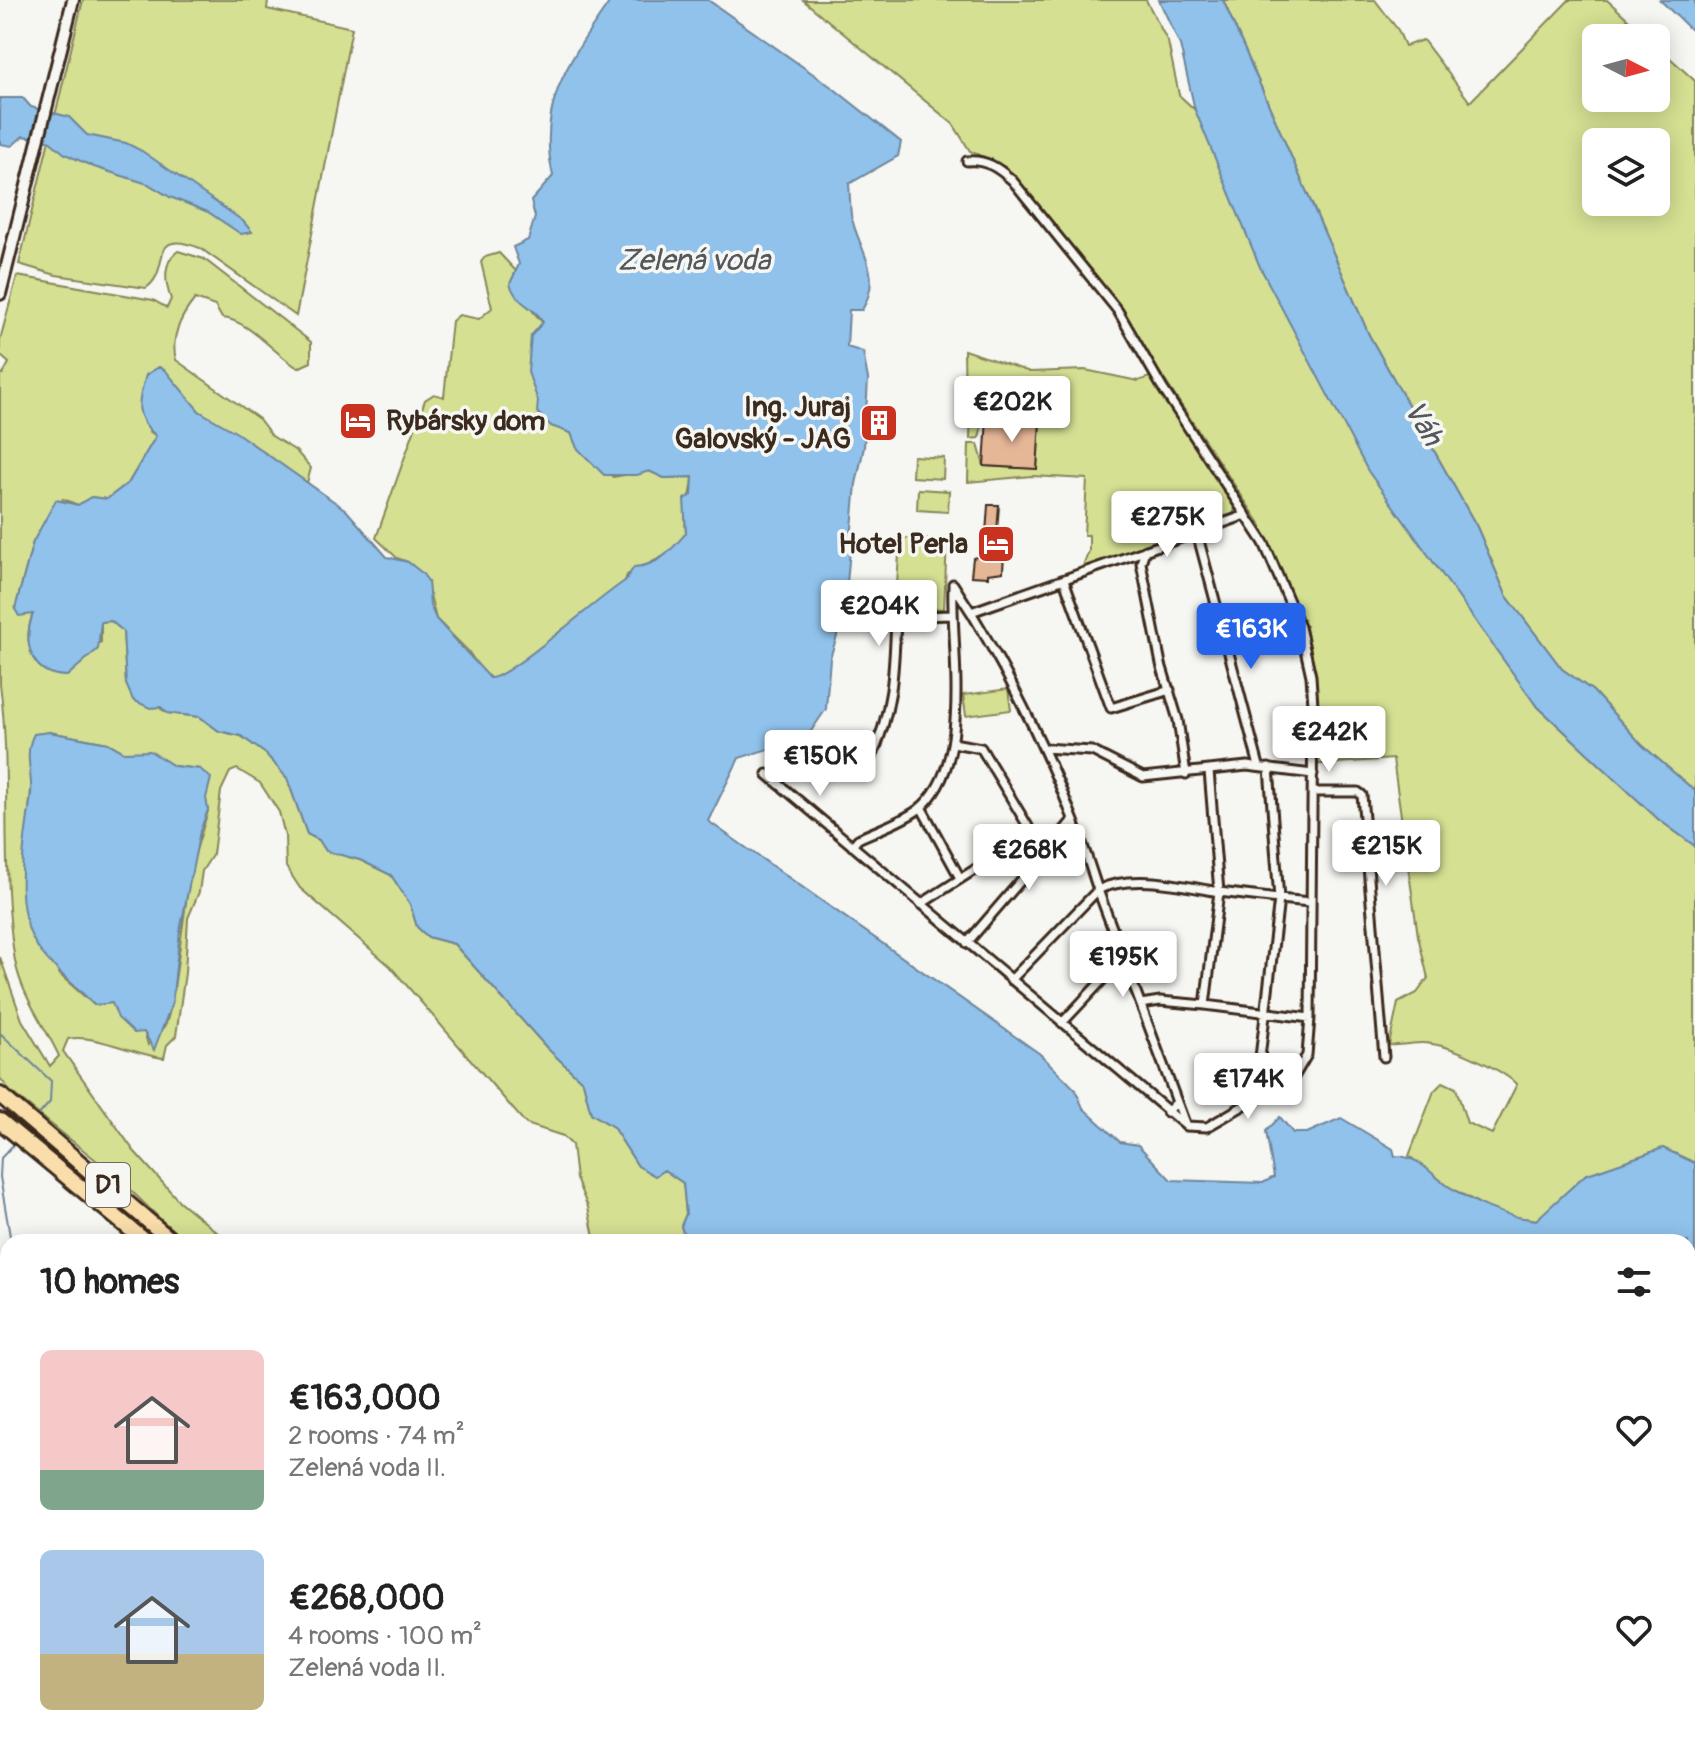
<!DOCTYPE html>
<html lang="en">
<head>
<meta charset="utf-8">
<style>
  :root { --surface:#fff; --page:#f6f6f6; --text:#222; --muted:#767676; --accent:#2563eb }
  body { margin:0; font-family:Pangolin,sans-serif; background:var(--page); color:var(--text); height:100vh; display:flex; flex-direction:column; font-size:30px; white-space:nowrap }
  * { box-sizing:border-box; margin:0 }
  p { font-size:26px; color:var(--muted) }
  .icon { flex:none; width:44px; height:44px; fill:none; stroke:currentColor; stroke-width:2; stroke-linecap:round; stroke-linejoin:round }
  .map { position:relative; flex:1; overflow:hidden }
  .details { position:absolute; left:0px; top:1234px; width:1696px; height:512px; display:flex; flex-direction:column; background:var(--surface); border-radius:24px 24px 0 0; box-shadow:0 4px 20px #0003 }
  .details>* { flex:none }
  .needle { width:52px; rotate:96deg }
  .tools { position:absolute; left:1582px; top:24px; display:grid; gap:16px }
  .tools a { display:grid; place-items:center; width:88px; height:88px; border-radius:12px; background:var(--surface); box-shadow:0 4px 20px #0003; font-size:40px }
  .price { position:absolute; translate:-50% -68px; padding:0 18px; border-radius:8px; background:#fff; color:#222; font-size:26px; line-height:52px; filter:drop-shadow(0 2px 4px #0008) }
  .price::after { content:''; position:absolute; left:50%; top:48px; width:24px; height:18px; margin-left:-12px; background:inherit; clip-path:polygon(0 0,100% 0,50% 100%) }
  .price.current { background:var(--accent); color:#fff }
  ul { padding:0; list-style:none }
  li { display:flex; align-items:center; gap:24px; height:200px; padding:0 40px }
  li span { display:grid; place-items:center; flex:none; width:224px; height:160px; border-radius:12px; color:#555 }
  li>.icon { margin-inline-start:auto }
  span .icon { width:96px; height:96px; fill:#fffc; stroke-width:1 }
  li b { font-size:34px }
  h2 { display:flex; justify-content:space-between; align-items:center; height:96px; padding:0 40px; font-size:34px }
  .map>svg:first-child { display:block }
  .built { fill:#f1e3d7 }
  .green { fill:#d5e093; stroke:#888558; stroke-width:2; fill-rule:evenodd }
  .water { fill:#90c2ec; stroke:#6e859a; stroke-width:2 }
  .lines { fill:none; stroke-linecap:round; stroke-linejoin:round }
  .stream { stroke:#6e859a; stroke-width:2 }
  .building { fill:#e6b797; stroke:#3b2a1e; stroke-width:2 }
  .street-casing { stroke:#3b2a1e; stroke-width:13 }
  .secondary-casing { stroke:#3b2a1e; stroke-width:16 }
  .highway-casing { stroke:#3b2a1e; stroke-width:20 }
  .street { stroke:#f6f6f2; stroke-width:7 }
  .secondary { stroke:#f6f6f2; stroke-width:10 }
  .highway { stroke:#f9deab; stroke-width:14 }
  .labels { text-anchor:middle; dominant-baseline:central; stroke-width:7; stroke-linejoin:round; paint-order:stroke }
  .shield { fill:#f6f6f2; stroke:#73675e; stroke-width:2 }
  .shield-label { font-size:26px; font-weight:bold; fill:#3b2a1e }
  .poi-label { font-size:28px; font-weight:bold; fill:#3b2a1e; stroke:#f6f6f2; text-anchor:end }
  .water-label { font-size:30px; font-style:italic; fill:#54585c; stroke:#f6f6f2 }
</style>
</head>
<body>
<div class="map">
<svg width="1695" height="1746" viewBox="0 0 1695 1746">
  <rect width="100%" height="100%" fill="#f6f6f2"/>
  <filter id="ink" filterUnits="userSpaceOnUse"><feTurbulence type="fractalNoise" baseFrequency=".0125" numOctaves="2"/><feDisplacementMap in="SourceGraphic" scale="16" xChannelSelector="R" yChannelSelector="G"/><feConvolveMatrix kernelMatrix="1 2 1 2 8 2 1 2 1" color-interpolation-filters="sRGB"/></filter>
  <g filter="url(#ink)">
    <path class="built" d="M0,1622l8,37v79h589l38,8h-635z"/>
    <path class="green" d="M83,0h185l-1,9 85,19 -56,288 -96,-68c-54,-21 -27,22 -54,40l-90,-13 -37,-11z
      M803,0h343l22,42 11,53 16,15 340,594 123,115 37,27v317l-32,-15 -77,27 -49,45 -37,-5 -54,-30 -37,-29 25,-65 9,-9 13,6 11,35 25,11 25,-50c-20,-17 -69,-41 -95,-41 -11,0 -21,3 -33,2l9,-42 19,-10 11,-15 -10,-42 -25,-177 -85,6c1,-38 3,-80 -5,-117 -9,-45 -37,-89 -58,-129l16,6 -169,-254 -85,-103 -37,-17 -17,-27z
      M1223,0h152l23,30 7,16 18,-6 47,62 99,-102h38l42,38h-53v60h60v-53l39,36v710l-53,-46 -49,-54 -31,-22 -56,-74 -29,-68 -108,-192zM1596,142h60v60h-60z
      M178,251l26,8 107,83v20l-13,6c-23,-14 -51,-49 -76,-50l-7,-12 -20,-7c-14,17 -25,38 -19,61l83,59 13,17 24,15 15,17 -4,15 -108,-72 -30,-33 -20,53 7,5 -27,46 -22,17 -16,-2 -13,8 -15,-6 -30,43 -18,67 18,4c-8,22 -6,39 9,56l59,-27v-20l10,-1 12,10 3,53 41,29 33,4 19,14 22,5 25,18 21,24 20,56 12,6 7,11 34,9 31,15 19,29 7,23 11,10 26,7 93,104 36,34 8,31 22,14 25,39 26,4 19,13 3,31 -5,12 5,16h-91l-7,-35 -12,-28 -4,-34 -9,-9 -37,-12 -136,-158 -90,-78 -14,-21 -1,-31 -6,-24 -19,-29 -23,-14 -7,3 -9,19 -8,63 -11,17 -3,21 -11,26 -3,55 -9,63 -9,9 -3,13c-29,-3 -70,-25 -96,-19l-5,12 71,100 45,50 50,41h-45l-67,-65 -106,-85 -11,-14v-121l22,63 28,46 9,-10c-15,-32 -37,-59 -44,-95 -15,-92 -3,-185 -15,-277v-311l3,1 6,-11 -9,-8v-15l17,-64 136,24 14,8 4,-9c-6,-16 -9,-37 7,-48zM49,732l59,11 16,9h26l24,14 26,3 8,42 -17,56 -19,136 -6,21 -18,21 -4,-14 -32,-28 -18,2 -34,-30 -38,-88 9,-98z
      M499,253l17,18 -6,13 33,39c-26,31 -10,70 8,103l20,7 6,15 36,29 36,-6 15,7 29,-1c-1,24 -10,31 -7,56l-14,19 -45,23 -2,6 -125,98 -10,-1 -7,-5 -15,-22 -32,-32 -6,-24 -22,-33 -11,-4 -21,-20 49,-138 9,-6 10,3 8,-76 7,-6 20,4 13,-11 -11,-46 4,-5z
      M964,350l66,22 55,-2 53,11 15,-5 75,116 7,17 -3,8 -14,-2 -3,8 -133,45 7,-17v-16h-5l3,-56 -55,-3 -64,6 1,-38h9l6,22 53,3 3,-47 -56,-6 -5,22 -9,1 1,-35 -6,-1z
      M913,456l31,2 -1,21 -31,-2z
      M918,489l31,2 -1,21 -31,-2z
      M900,538l47,2 -3,69 -91,-4 1,-21 43,1z
      M1008,689l3,21 -45,6 -3,-21z
      M1689,1291l6,4v82l-7,-4z
      M1456,1738h143l-2,8h-118z"/>
    <path class="water" d="M611,0h97l125,88 68,54 -3,14 -49,28c1,10 1,21 2,31 8,37 33,58 11,95h-13l-2,37 16,5 5,27 -4,68 -8,37 -9,99 -8,24 -2,29 -7,22 -4,51 -19,28 -68,21 -31,63 332,233 35,35 8,19 37,34 18,3 33,35 92,3 11,-6 -8,-46 14,-14 13,16h14l34,-15 52,31 2,7c25,0 34,17 53,30 29,19 55,30 88,34l49,-45 78,-27 32,15v132l-7,-4v-49h-1002l-5,-16 5,-12 -3,-31 -19,-13 -9,6 -17,-10 -25,-39 -22,-14 -8,-31 -36,-34 -93,-104 -26,-7 -11,-10 -7,-23 -19,-29 -31,-15 -34,-9 -7,-11 -12,-6 -20,-56 -21,-24 -25,-18 -22,-5 -19,-14 -33,-4 -6,-6 -11,1 -17,-8 -7,-16 -3,-53 -12,-10 -10,1 -3,27 -31,27c-36,0 -45,-32 -34,-62l-14,2 -4,-7 18,-67 23,-42 22,5 13,-8 16,2 22,-17 27,-46c-23,-20 -18,-34 -10,-61l13,-8 7,4 33,40 38,22 109,77 41,47 21,5 14,11 6,8 2,24 6,14 54,59c18,1 109,-81 135,-97l9,-14c25,-1 37,-17 52,-34l-2,-34 8,-4 1,-18 -29,1 -15,-7 -12,4h-33l-27,-27 -6,-15 -20,-7 -14,-14 1,-11 -10,-29 3,-36 12,-14c-9,-17 -25,-15 -33,-38l9,-20 -6,-17 15,-7 7,-23 -4,-16 22,-25c-17,-75 19,-119 58,-176z
      M1159,0h64l146,335 108,192 29,68 56,74 31,22 49,54 53,46v55l-37,-27 -123,-115 -167,-233 -108,-204 -65,-157 -15,-65z
      M1660,0h35v34z
      M0,98h23l8,9 38,10 18,18 39,8 16,8 101,70 9,11 -11,2 -33,-22 -38,-15 -22,-13 -54,-17 -29,-13 -17,-14 -25,-4 -11,10 -12,-2z
      M49,732l59,11 16,9 26,-1 24,15 26,3 11,9 -5,20 2,12 -8,21 -20,100 -8,72 -18,47 -10,-18 -10,1 -16,-15 -6,-15 -18,2c-17,-19 -37,-32 -53,-53 -32,-41 -16,-109 -10,-157 2,-21 -8,-41 3,-61z
      M1688,1373l7,4v103l-7,5z
      M1695,1517v229h-98l2,-8h89v-215z"/>
    <g class="lines">
      <path class="stream" d="M0,1033l51,48 -1,21 -13,15
        M0,1177l1,-19 14,-15
        M0,1177l11,65
        M71,1738l1,8"/>
    </g>
    <path class="building" d="M987,418l53,3 -3,48 -53,-3z
      M988,505h11l-2,27h8l-2,40 -15,2v3l-17,-1 2,-18 10,-3 2,-7z"/>
    <g class="lines">
      <defs>
        <path id="street" d="M1197,533l62,233
          M1145,550l-4,13 20,101 17,56 8,54
          M1064,580l47,128 59,-18
          M953,584l18,28 275,-97
          M971,612c53,88 96,179 127,278l-87,90
          M953,743l28,5 51,85
          M1044,748l48,3 51,26 104,-11 66,8
          M870,762c23,-52 24,-90 26,-145l55,-2
          M1209,771l10,121 60,7 -10,-131
          M767,774l419,352 21,1 48,-28 33,-12 19,-32 3,-37 3,-313 -2,-29 -11,-49 -36,-84 -101,-154 -45,-78 -106,-131c-14,-12 -26,-21 -45,-19
          M1313,792h45l4,3 22,262
          M921,807l39,71
          M852,846l6,-7c19,-9 44,-17 61,-30 56,-46 31,-162 34,-223
          M921,904l111,-71 19,9
          M967,943l106,-123
          M1141,1004l19,-3 45,4 14,-113c-36,-6 -88,-19 -121,-2l79,212 -10,10
          M1205,1005l105,13
          M1062,1023l62,-66
          M1255,1099l24,-200 31,3
          M1177,1102l9,24"/>
        <path id="secondary" d="M0,294l73,-294"/>
        <path id="highway" d="M0,1095l173,147
          M0,1121l146,121
          M738,1738l12,8
          M766,1738l13,8"/>
      </defs>
      <use href="#street" class="street-casing"/>
      <use href="#secondary" class="secondary-casing"/>
      <use href="#highway" class="highway-casing"/>
      <use href="#street" class="street"/>
      <use href="#secondary" class="secondary"/>
      <use href="#highway" class="highway"/>
    </g>
  </g>
  <defs>
    <symbol id="hotel-square" viewBox="-11 -11 22 22"><rect x="-9" y="-9" width="18" height="18" rx="4" fill="#c8321e" stroke="#f6f6f2"/><path d="M-6-4.5h1.5V1H6V5H4.5V3h-9V5H-6ZM-4 0a1.8 1.8 0 1 1 3.6 0ZM.5 0V-2.5h3Q6-2.5 6 0Z" fill="#fff"/></symbol>
    <symbol id="building-square" viewBox="-11 -11 22 22"><rect x="-9" y="-9" width="18" height="18" rx="4" fill="#c8321e" stroke="#f6f6f2"/><path d="M-4-6H4V6H1V3H-1V6H-4ZM-2.5-4.3h1.7v1.8h-1.7ZM.8-4.3h1.7v1.8H.8ZM-2.5-1h1.7V.8h-1.7ZM.8-1h1.7V.8H.8Z" fill="#fff"/></symbol>
  </defs>
  <g fill-rule="evenodd">
    <use href="#hotel-square" x="336" y="399" width="44" height="44"/>
    <use href="#building-square" x="857" y="401" width="44" height="44"/>
    <use href="#hotel-square" x="974" y="522" width="44" height="44"/>
  </g>
  <g class="labels">
    <rect class="shield" x="86" y="1163" width="44" height="44" rx="6"/>
    <g class="shield-label">
      <text x="108" y="1185">D1</text>
    </g>
    <g class="poi-label">
      <text x="851" y="407">Ing. Juraj<tspan x="851" dy="32">Galovský - JAG</tspan></text>
      <text x="386" y="421" text-anchor="start">Rybársky dom</text>
      <text x="968" y="544">Hotel Perla</text>
    </g>
    <g class="water-label">
      <text x="694" y="260">Zelená voda</text>
      <text transform="translate(1423 423) rotate(59)">Váh</text>
    </g>
  </g>
</svg>
<div class="tools">
<a><svg class="needle" viewBox="-14 -14 28 28"><path d="M0-13l5 13h-10z" fill="#e53935"/><path d="M0 13l5-13h-10z" fill="#767676"/></svg></a>
<a><svg class="icon" aria-label="layers" viewBox="0 0 24 24"><path d="M12 4l9 5-9 5-9-5zM3 14l9 5 9-5"/></svg></a>
</div>
<b class="price" style="left:1012px;top:444px">€202K</b>
<b class="price" style="left:1167px;top:559px">€275K</b>
<b class="price" style="left:879px;top:648px">€204K</b>
<b class="price current" style="left:1251px;top:671px">€163K</b>
<b class="price" style="left:1329px;top:774px">€242K</b>
<b class="price" style="left:820px;top:798px">€150K</b>
<b class="price" style="left:1386px;top:888px">€215K</b>
<b class="price" style="left:1029px;top:892px">€268K</b>
<b class="price" style="left:1123px;top:999px">€195K</b>
<b class="price" style="left:1248px;top:1121px">€174K</b>
<section class="details">
<h2>10 homes<svg class="icon" aria-label="filters" viewBox="0 0 24 24"><path d="M4 7h16M4 17h16"/><circle cx="9" cy="7" r="2"/><circle cx="15" cy="17" r="2"/></svg></h2>
<ul>
<li><span style="background:linear-gradient(#f6c9c9 75%,#7fa58c 0)"><svg class="icon" aria-label="home" viewBox="0 0 24 24"><path d="M3 11l9-7 9 7M6 9v11h12V9"/></svg></span><div><b>€163,000</b><p>2 rooms · 74 m²</p><p>Zelená voda II.</p></div><svg class="icon" aria-label="heart" viewBox="0 0 24 24"><path d="M12 20l-8-8c-3-5 5-10 8-4 3-6 11-1 8 4z"/></svg></li>
<li><span style="background:linear-gradient(#a9c7e8 65%,#c2b280 0)"><svg class="icon" aria-label="home" viewBox="0 0 24 24"><path d="M3 11l9-7 9 7M6 9v11h12V9"/></svg></span><div><b>€268,000</b><p>4 rooms · 100 m²</p><p>Zelená voda II.</p></div><svg class="icon" aria-label="heart" viewBox="0 0 24 24"><path d="M12 20l-8-8c-3-5 5-10 8-4 3-6 11-1 8 4z"/></svg></li>
</ul>
</section>
</div>
</body>
</html>
